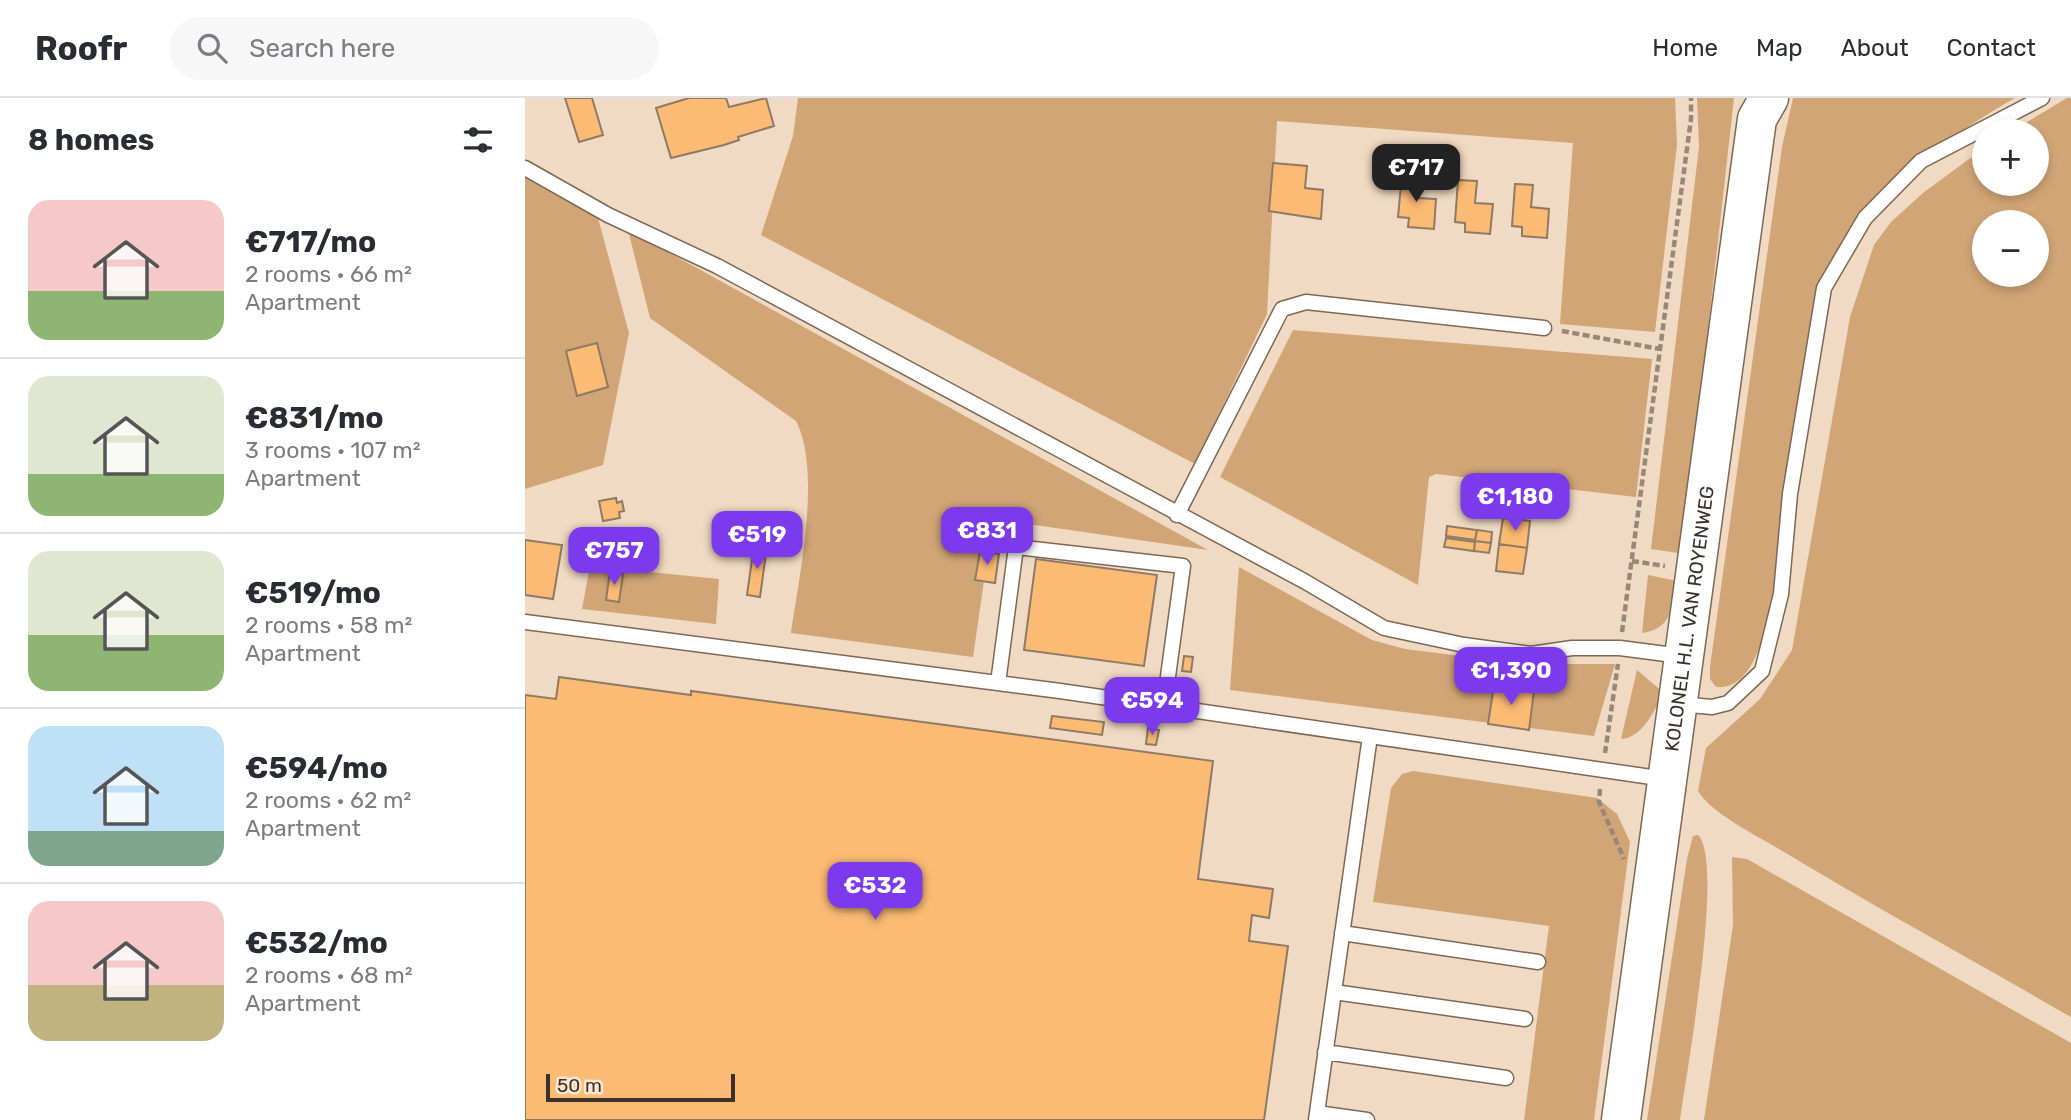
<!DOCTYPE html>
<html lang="en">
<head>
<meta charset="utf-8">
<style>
  :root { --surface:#fff; --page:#f7f7f7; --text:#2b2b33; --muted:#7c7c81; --line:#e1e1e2; --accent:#7c3aed }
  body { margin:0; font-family:Rubik,sans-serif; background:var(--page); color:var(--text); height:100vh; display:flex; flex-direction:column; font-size:26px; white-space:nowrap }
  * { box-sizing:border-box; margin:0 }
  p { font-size:23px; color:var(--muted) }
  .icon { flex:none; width:38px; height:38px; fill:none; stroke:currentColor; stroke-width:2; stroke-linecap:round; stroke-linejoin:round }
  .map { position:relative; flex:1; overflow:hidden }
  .details { display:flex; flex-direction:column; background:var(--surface); width:525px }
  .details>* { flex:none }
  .controls { position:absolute; left:1447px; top:21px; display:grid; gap:14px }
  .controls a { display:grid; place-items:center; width:77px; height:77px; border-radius:50%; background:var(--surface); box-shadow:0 4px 10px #0003; font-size:35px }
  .scale { position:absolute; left:21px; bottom:18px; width:189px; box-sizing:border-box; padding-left:7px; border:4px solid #3a3229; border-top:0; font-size:19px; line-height:24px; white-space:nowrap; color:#3a3229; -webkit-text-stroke:5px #fee7d0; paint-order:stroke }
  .price { position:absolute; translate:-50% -60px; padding:0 16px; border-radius:14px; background:var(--accent); color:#fff; font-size:23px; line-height:46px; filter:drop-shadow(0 2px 4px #0008) }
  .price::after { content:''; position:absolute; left:50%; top:42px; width:21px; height:16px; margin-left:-10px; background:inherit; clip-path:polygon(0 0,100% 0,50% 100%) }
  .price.selected { background:#222; color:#fff }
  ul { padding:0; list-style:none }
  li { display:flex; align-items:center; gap:21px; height:175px; padding:0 28px }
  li+li { border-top:2px solid var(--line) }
  li span { display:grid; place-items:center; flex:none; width:196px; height:140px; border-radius:21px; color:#555 }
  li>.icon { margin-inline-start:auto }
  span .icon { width:84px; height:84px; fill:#fffc; stroke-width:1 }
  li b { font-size:30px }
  h2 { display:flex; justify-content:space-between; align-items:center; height:84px; padding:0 28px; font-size:30px }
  header { display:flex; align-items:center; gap:42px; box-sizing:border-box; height:98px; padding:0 35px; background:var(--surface); border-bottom:2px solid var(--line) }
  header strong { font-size:33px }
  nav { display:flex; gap:38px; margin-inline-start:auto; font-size:24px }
  .search { width:490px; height:63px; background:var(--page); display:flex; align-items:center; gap:18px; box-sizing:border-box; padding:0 24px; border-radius:38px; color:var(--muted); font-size:26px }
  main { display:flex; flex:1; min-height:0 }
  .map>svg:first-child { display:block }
  .green { fill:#d1a576; fill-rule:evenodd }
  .building { fill:#fcbb74; stroke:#8e7a65; stroke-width:2 }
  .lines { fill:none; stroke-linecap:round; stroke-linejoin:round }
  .lane-casing { stroke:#7c6854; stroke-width:17 }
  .secondary-casing { stroke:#7c6854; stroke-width:41 }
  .path { stroke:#988878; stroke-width:4.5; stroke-dasharray:7 3.5; stroke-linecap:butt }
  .lane { stroke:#fff; stroke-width:14 }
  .secondary { stroke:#fff; stroke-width:38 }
  .labels { text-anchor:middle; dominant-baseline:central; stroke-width:5; stroke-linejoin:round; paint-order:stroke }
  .street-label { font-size:19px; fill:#3a3229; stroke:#fee7d0 }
</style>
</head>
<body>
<header>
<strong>Roofr</strong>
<div class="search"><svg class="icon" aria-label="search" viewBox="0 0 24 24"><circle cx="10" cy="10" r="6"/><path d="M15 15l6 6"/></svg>Search here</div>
<nav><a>Home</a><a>Map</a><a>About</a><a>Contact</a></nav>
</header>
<main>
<section class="details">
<h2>8 homes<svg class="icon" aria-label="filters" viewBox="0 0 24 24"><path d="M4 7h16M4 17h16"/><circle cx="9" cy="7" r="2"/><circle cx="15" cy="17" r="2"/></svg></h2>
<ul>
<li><span style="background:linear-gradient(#f6c9c9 65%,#8fb573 0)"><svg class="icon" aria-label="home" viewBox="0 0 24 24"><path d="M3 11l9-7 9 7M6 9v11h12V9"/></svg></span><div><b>€717/mo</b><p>2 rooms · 66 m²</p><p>Apartment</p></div></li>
<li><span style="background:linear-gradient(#dfe7d0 70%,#8fb573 0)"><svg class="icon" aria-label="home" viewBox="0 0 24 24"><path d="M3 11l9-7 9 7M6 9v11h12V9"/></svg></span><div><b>€831/mo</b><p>3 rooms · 107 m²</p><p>Apartment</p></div></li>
<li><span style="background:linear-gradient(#dfe7d0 60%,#8fb573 0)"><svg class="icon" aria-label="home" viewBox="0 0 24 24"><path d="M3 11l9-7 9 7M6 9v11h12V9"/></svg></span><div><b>€519/mo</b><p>2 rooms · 58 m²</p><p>Apartment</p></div></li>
<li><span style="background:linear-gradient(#bfe0f5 75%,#7fa58c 0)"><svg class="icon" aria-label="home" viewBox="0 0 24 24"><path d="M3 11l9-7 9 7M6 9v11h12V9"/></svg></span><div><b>€594/mo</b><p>2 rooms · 62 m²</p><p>Apartment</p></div></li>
<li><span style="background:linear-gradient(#f6c9c9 60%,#c2b280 0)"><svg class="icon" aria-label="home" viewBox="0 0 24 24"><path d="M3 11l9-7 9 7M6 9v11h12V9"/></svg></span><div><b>€532/mo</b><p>2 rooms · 68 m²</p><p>Apartment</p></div></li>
</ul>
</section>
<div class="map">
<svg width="1546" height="1022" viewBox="0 0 1546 1022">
  <rect width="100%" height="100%" fill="#f1dac3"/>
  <path class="green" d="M273,0h877l2,47 -22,187 -95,-8 13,-181 -296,-22 -10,193 -72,150 -434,-229 32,-99z
    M1172,0h37l-50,446 -6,9 -27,-4 48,-402z
    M1268,0h222c-44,25 -142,88 -166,131 -7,12 -11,27 -16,40l-65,350c-7,25 -18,71 -52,68l-6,-8v-12l72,-520z
    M1542,0h4v919c-97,-56 -196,-110 -292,-168 -23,-14 -67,-35 -81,-58l8,-43 54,-49 32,-49 58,-333 24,-72 17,-23 32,-29 61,-45 1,36h52v-53h-25zM1460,124h52v53h-52z
    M0,75l72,41 32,119 -26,132 -78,24z
    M103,132l580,320 -215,-31 -20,138 -182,-24c8,-56 31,-162 5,-212l-146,-103z
    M768,232l359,29 -16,138 -200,-23 -7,3 -11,108 -198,-108z
    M65,468l129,13 -3,45 -134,-15z
    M714,469l133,73 33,9 120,15h90l-21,72 -364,-46z
    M1123,477l29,6c-5,26 -5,48 -35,52z
    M1112,572l27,23c-10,17 -21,45 -43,46z
    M888,673l184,27 20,16 13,28 -36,278h-70l25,-194 -176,-24 18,-114 11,-14z
    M1173,737c27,26 -12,240 -18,285h-33l40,-261 6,-23z
    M1207,759l15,2 324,184v77h-367l29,-195z"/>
  <path class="building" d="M40,0h27l11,37 -24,7z
    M164,0h37l3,9 37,-9 8,28 -36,11 1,3 -15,5 -53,13 -15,-50z
    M748,65l34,3 -2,22 18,2 -2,29 -52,-8z
    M877,76l18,2 -2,22 18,1 -2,30 -26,-2 1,-9 -11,-1z
    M933,82l19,1 -2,22 18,1 -3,30 -25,-2v-9l-10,-1z
    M990,86l18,1 -2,22 18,2 -2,29 -25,-2v-9l-10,-1z
    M72,245l11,44 -31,9 -11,-45z
    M91,400l1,5 5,-2 2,10 -5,1 1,6 -17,3 -4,-20z
    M978,420l27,3 -3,27 -28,-4z
    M922,428l30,4 -2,10 -29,-4z
    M952,432l15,2 -1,11 -16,-2z
    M921,440l29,4 -1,9 -30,-4z
    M0,442l37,5 -9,54 -28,-4z
    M950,443l16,2 -2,10 -15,-2z
    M974,446l28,4 -4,26 -27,-3z
    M229,447l13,1 -7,51 -13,-2z
    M455,454l19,2 -4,29 -20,-3z
    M511,461l121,16 -13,91 -120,-16z
    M85,473l13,3 -4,28 -13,-2z
    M659,558l9,1 -2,15 -9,-1z
    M34,579l132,18v-4l522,70 -15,118 75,10 -4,29 -17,-3 -3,26 39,5 -24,174h-739v-425l31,4z
    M969,587l40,5 -5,40 -41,-6z
    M527,618l52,6 -2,13 -52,-7z
    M623,630l11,2 -3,15 -10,-1z"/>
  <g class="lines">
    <defs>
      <path id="lane" d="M0,70l83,47 109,51 587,315 80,47 80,17 67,9 41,-6h48l61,8
        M652,417l105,-206 24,-7 238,26
        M0,524l535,69 605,88
        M473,585l18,-136 167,19 -19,140
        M1154,606l33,3 16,-4 34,-32 19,-77 9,-100 34,-206 41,-70 56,-57 121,-63
        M817,835l196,29
        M809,894l191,27
        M800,954l181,26
        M792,1015l50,7
        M791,1022l54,-384"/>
      <g id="secondary">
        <path id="s1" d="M1096,1022l136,-1001 12,-21"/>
      </g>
    </defs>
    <use href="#lane" class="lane-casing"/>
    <use href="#secondary" class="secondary-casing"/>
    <path class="path" d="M1037,233l98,18
      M1107,463l33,5
      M1097,534l69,-513v-21
      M1080,655l13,-89
      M1075,691l-1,13 25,57"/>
    <use href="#lane" class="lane"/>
    <use href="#secondary" class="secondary"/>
  </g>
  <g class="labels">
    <g class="street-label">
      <text stroke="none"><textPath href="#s1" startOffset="506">KOLONEL H.L. VAN ROYENWEG</textPath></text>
    </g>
  </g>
</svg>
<div class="controls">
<a>+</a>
<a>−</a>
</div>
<div class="scale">50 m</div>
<b class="price selected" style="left:891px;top:106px">€717</b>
<b class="price" style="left:990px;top:435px">€1,180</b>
<b class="price" style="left:462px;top:469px">€831</b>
<b class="price" style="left:232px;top:473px">€519</b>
<b class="price" style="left:89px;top:489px">€757</b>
<b class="price" style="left:986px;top:609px">€1,390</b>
<b class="price" style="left:627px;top:639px">€594</b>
<b class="price" style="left:350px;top:824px">€532</b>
</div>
</main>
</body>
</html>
